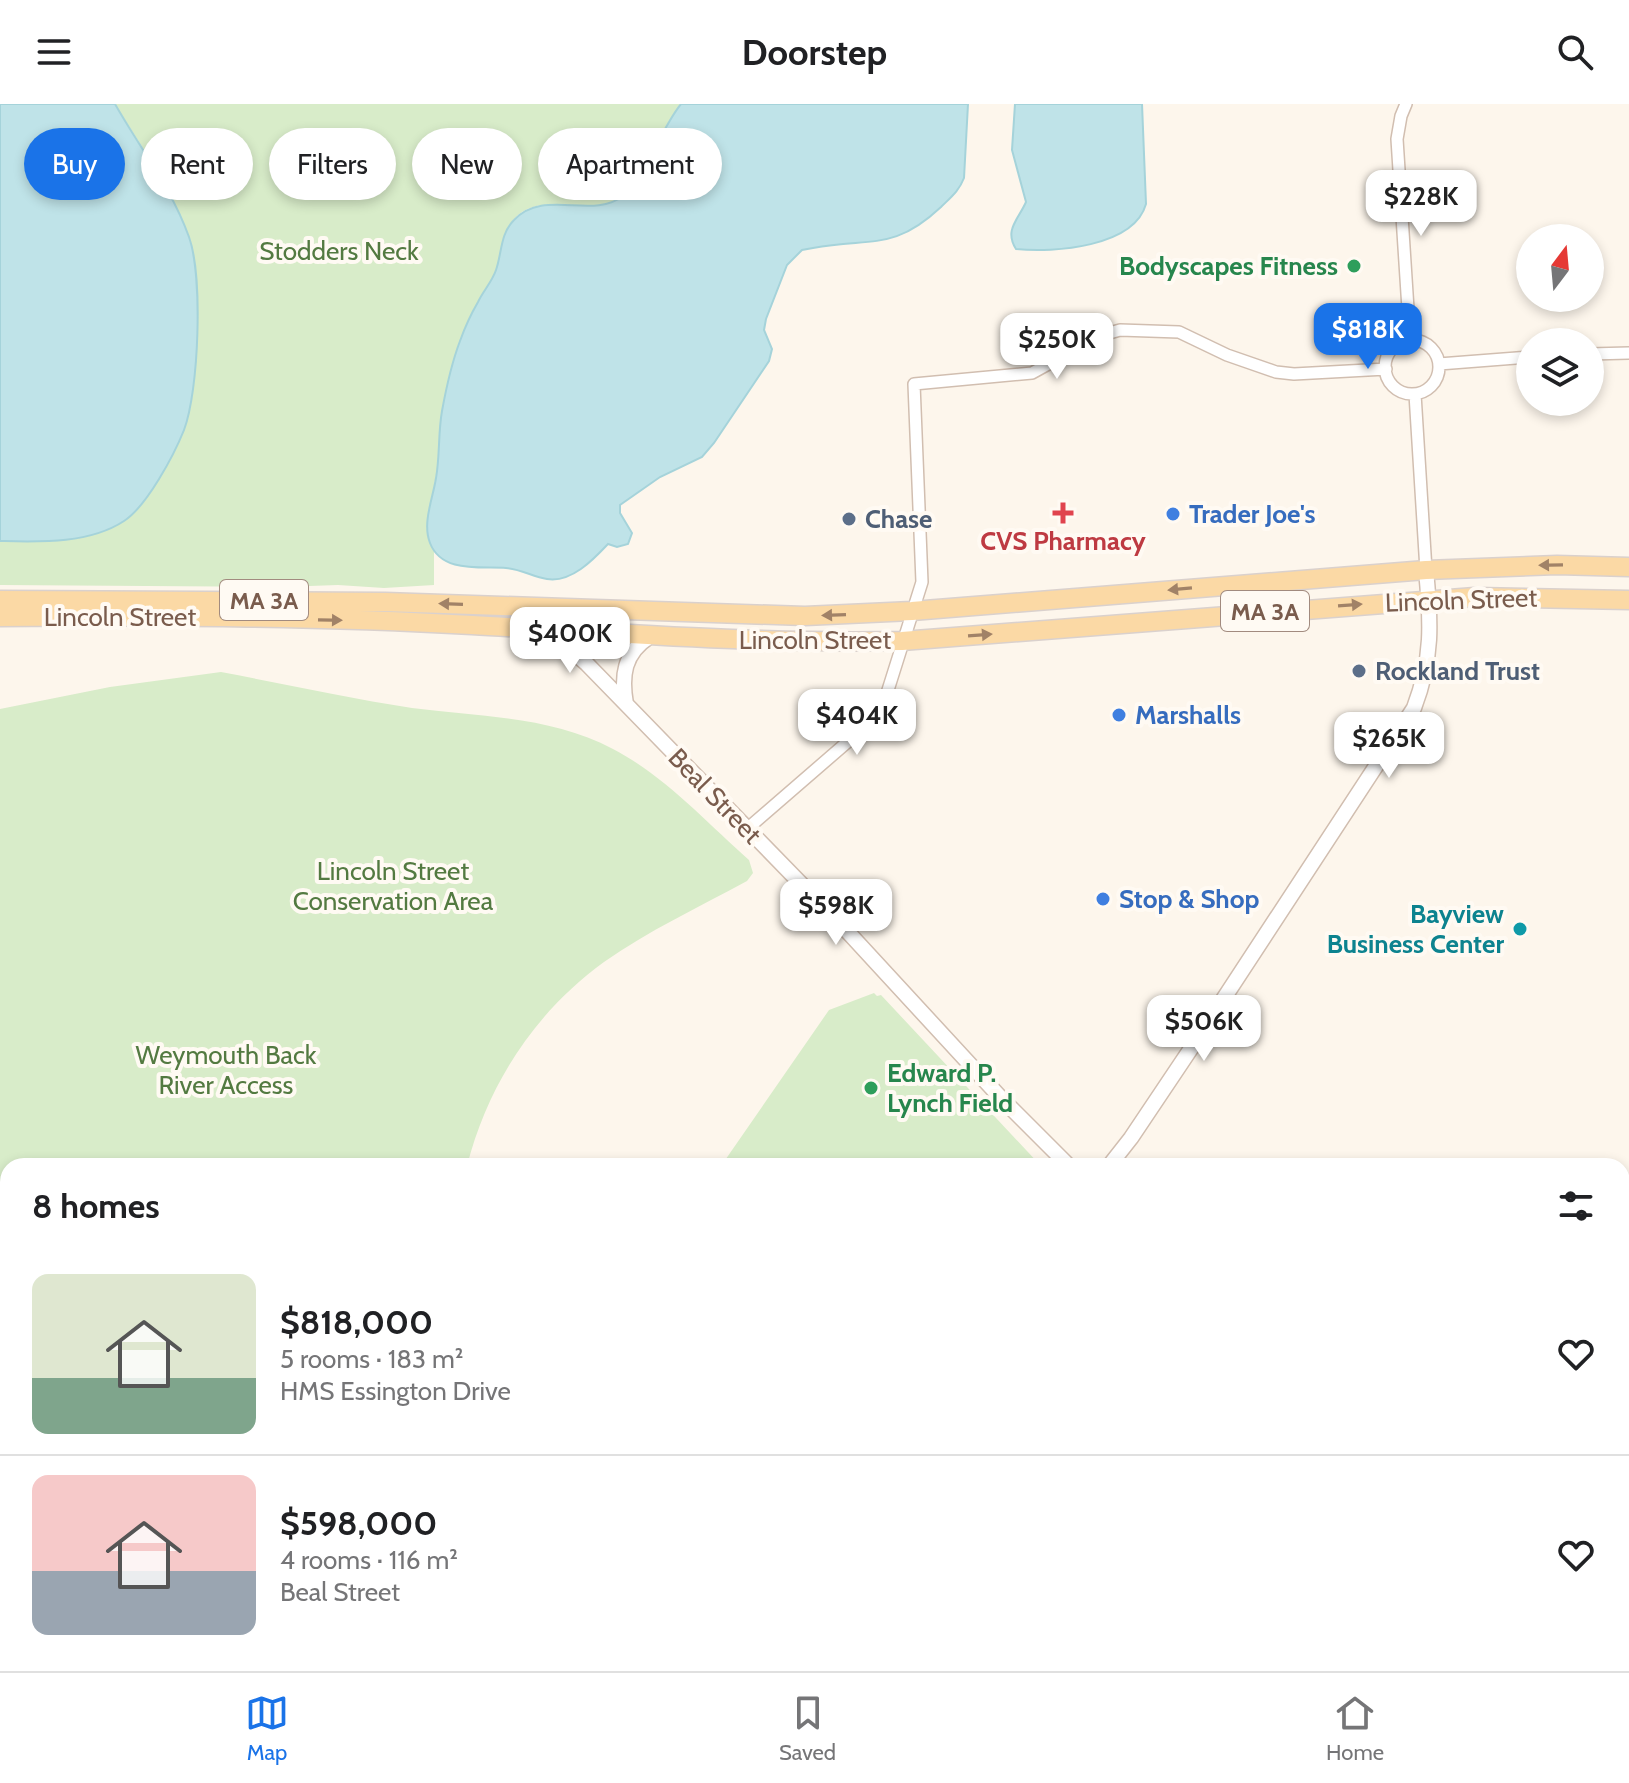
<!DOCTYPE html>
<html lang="en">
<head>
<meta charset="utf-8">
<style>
  :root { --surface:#fff; --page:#f2f2f2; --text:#202124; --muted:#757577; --line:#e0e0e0; --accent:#1a73e8 }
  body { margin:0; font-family:Cabin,sans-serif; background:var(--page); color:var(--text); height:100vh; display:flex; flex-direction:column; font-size:30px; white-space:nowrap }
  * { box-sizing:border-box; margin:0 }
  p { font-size:26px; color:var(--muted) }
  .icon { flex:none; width:44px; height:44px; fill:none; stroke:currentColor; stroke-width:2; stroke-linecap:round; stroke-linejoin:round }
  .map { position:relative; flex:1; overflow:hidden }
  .drawer { position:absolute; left:0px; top:1054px; width:1630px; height:514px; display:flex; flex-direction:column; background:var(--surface); border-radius:24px 24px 0 0; box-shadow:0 4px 12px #0003 }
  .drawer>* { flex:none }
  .top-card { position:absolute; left:24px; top:24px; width:800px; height:72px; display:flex; gap:16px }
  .needle { width:52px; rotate:16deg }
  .controls { position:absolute; left:1516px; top:120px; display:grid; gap:16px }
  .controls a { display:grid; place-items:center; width:88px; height:88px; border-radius:50%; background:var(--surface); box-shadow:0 4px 12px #0003; font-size:40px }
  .price { position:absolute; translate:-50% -68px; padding:0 18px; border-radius:16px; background:#fff; color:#222; font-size:26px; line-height:52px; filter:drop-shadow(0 2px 4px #0008) }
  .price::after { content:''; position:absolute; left:50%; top:48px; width:24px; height:18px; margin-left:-12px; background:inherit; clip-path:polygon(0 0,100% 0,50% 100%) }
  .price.selected { background:var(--accent); color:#fff }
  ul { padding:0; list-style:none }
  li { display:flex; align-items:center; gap:24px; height:200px; padding:0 32px }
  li+li { border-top:2px solid var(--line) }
  li span { display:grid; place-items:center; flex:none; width:224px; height:160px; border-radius:16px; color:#555 }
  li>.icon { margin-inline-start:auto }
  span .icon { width:96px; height:96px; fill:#fffc; stroke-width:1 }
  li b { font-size:34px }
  h2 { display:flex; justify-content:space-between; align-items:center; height:96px; padding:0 32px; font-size:34px }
  .tag { padding:0 28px; border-radius:36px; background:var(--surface); box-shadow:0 4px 12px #0003; font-size:28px; line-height:72px }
  .tag.selected { background:var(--accent); color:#fff }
  header { display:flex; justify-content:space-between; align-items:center; height:104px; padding:0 32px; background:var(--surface); font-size:36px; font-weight:700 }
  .dock { display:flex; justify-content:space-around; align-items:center; height:112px; border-top:2px solid var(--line); background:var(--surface); font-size:22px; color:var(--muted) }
  .dock a { display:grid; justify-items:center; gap:4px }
  .dock .selected { color:var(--accent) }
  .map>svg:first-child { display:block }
  .green { fill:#d8ecc9 }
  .water { fill:#bfe3e8; stroke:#a5d3da; stroke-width:2 }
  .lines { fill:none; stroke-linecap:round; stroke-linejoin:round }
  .minor-casing { stroke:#d1beb0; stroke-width:14 }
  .tertiary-casing { stroke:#d1beb0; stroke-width:17 }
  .primary-casing { stroke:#dad1cd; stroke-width:21 }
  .minor { stroke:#fff; stroke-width:11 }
  .tertiary { stroke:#fff; stroke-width:14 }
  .primary { stroke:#fbd9a5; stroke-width:18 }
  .oneway { fill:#a18267 }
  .leisure-dot { fill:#2e9e5b; stroke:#fffaf3; stroke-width:3 }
  .health-dot { fill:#e0444e; stroke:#fffaf3; stroke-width:3 }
  .shop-dot { fill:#3f7fe0; stroke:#fffaf3; stroke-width:3 }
  .service-dot { fill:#5c6f8a; stroke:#fffaf3; stroke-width:3 }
  .culture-dot { fill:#0f9aa8; stroke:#fffaf3; stroke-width:3 }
  .labels { text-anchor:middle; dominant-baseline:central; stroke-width:8; stroke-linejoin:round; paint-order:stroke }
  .shield { fill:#fffaf3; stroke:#a28b7f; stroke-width:2 }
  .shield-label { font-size:24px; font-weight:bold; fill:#7a5c4d }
  .park-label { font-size:26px; fill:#537a41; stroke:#fffaf3 }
  .leisure-label { font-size:26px; font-weight:bold; fill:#27864d; stroke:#fffaf3; text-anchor:end }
  .shop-label { font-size:26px; font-weight:bold; fill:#366cbe; stroke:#fffaf3; text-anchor:start }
  .service-label { font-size:26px; font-weight:bold; fill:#4e5e75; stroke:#fffaf3; text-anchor:start }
  .health-label { font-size:26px; font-weight:bold; fill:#be3a42; stroke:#fffaf3 }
  .street-label { font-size:26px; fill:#7a5c4d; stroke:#fffaf3 }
  .culture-label { font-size:26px; font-weight:bold; fill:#0d838f; stroke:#fffaf3; text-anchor:end }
</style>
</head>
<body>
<header><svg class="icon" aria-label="menu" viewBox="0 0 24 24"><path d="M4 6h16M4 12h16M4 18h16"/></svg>Doorstep<svg class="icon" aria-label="search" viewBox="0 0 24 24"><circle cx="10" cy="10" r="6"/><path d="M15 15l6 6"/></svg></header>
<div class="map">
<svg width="1629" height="1567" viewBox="0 0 1629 1567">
  <rect width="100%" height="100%" fill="#fdf6ec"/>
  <path class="green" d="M115,0h566c-20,23 -39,78 -58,92 -31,24 -82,-9 -110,24 -12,14 -11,36 -17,51 -10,25 -26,47 -36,71 -12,29 -13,65 -18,96 -4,30 -11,60 -15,90l7,20v37l-50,3 -46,-3 -57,2 -281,-2v-44c41,0 89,3 124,-20 34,-22 58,-90 68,-127 3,-11 2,-25 3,-36 1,-36 6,-87 -6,-121 -16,-47 -48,-91 -74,-133z
    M221,568c63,12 127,26 191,36 68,9 139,8 201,41 52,27 93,73 136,111l4,13 -6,8c-48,26 -99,50 -143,81 -69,50 -116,122 -137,204h-459v498h146l7,7h-161v-962l110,-22z
    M874,889l3,3 4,-1 160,171h-320l108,-156z
    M505,1560h179l8,7h-190z"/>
  <path class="water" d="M0,0h115c25,44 57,85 74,133 14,40 10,153 -5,193 -10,25 -37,76 -60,91 -35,23 -84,21 -124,20z
    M681,0h287l-4,74c-5,13 -13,19 -23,29 -48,45 -70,30 -128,41l-11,2 -15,15 -21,54 -2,11 8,19 -3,12 -55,82 -12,14 -42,20 -40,28v8l12,20 -4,11 -11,3 -9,-3c-15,16 -37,39 -61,35 -14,-2 -26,-10 -41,-11 -24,-2 -64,6 -76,-25 -8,-20 3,-45 6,-65 4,-22 2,-45 6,-67 4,-22 10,-49 18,-70 5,-14 11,-27 18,-39 5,-11 14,-20 18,-32 6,-17 4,-36 18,-50 30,-32 78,0 109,-24 20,-15 38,-68 58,-92z
    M1015,0h127l4,100c-12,43 -92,49 -130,45 -12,-19 2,-29 10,-47l-14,-52z
    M154,1560h252l6,7h-251z"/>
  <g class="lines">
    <defs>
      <path id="minor" d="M1406,0l-5,12 -4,23 13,201
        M1385 263a27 27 0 1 1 54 0a27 27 0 1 1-54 0Z
        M1590,250l39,-1
        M1439,260l91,-7
        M1415,290l11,176
        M747,725l127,-110 9,-13 39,-124 -8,-198 118,-11 67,-37 21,-6 59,2 48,23 49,17 18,2 92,-5
        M984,1560l4,7
        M1369,1560l8,7
        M864,1567l2,-7
        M1199,1567l10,-7
        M1469,1567l7,-7"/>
      <path id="tertiary" d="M535,528l30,13 22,19 260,267 153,166 69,69
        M626,600c-5,-28 -2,-51 23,-67
        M1109,1062l22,-28 63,-94 220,-336c19,-50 17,-86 12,-138
        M1559,1560l7,7
        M1594,1560l7,7"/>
      <path id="primary" d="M0,496l385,2 420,14 107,-5 514,-41 131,-5 72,2
        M0,513c157,-1 315,-1 472,8 144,8 286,19 430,16l573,-44 154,3"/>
    </defs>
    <use href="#minor" class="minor-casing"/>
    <use href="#tertiary" class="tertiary-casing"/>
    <use href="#primary" class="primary-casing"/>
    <use href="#minor" class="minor"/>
    <use href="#tertiary" class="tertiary"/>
    <use href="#primary" class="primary"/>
  </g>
  <defs><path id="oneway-solid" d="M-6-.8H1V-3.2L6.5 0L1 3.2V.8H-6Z" transform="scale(2)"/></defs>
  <g class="oneway">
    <use href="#oneway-solid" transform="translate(1551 461) rotate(179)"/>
    <use href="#oneway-solid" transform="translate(1180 485) rotate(175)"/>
    <use href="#oneway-solid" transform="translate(451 500) rotate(-178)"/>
    <use href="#oneway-solid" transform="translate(1350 501) rotate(-4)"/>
    <use href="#oneway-solid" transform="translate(834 511) rotate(178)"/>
    <use href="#oneway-solid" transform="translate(330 516) rotate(1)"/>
    <use href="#oneway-solid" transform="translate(980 531) rotate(-4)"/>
  </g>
  <g class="leisure-dot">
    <circle cx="1354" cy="162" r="8"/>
    <circle cx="871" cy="984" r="8"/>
  </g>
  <path class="health-dot" d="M1059 397h8v8h8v8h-8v8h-8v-8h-8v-8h8z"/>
  <g class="shop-dot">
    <circle cx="1173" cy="410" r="8"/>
    <circle cx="1119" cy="611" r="8"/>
    <circle cx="1103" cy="795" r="8"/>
  </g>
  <g class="service-dot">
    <circle cx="849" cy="415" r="8"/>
    <circle cx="1359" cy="567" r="8"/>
  </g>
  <circle class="culture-dot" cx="1520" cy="825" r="8"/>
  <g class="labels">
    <g class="shield">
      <rect x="220" y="476" width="88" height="40" rx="6"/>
      <rect x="1221" y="487" width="88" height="40" rx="6"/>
    </g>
    <g class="shield-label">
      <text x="264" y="496">MA 3A</text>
      <text x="1265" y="507">MA 3A</text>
    </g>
    <g class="park-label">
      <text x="339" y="147">Stodders Neck</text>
      <text x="393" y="767">Lincoln Street<tspan x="393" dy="30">Conservation Area</tspan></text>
      <text x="226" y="951">Weymouth Back<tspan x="226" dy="30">River Access</tspan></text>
    </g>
    <g class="leisure-label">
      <text x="1338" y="162">Bodyscapes Fitness</text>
      <text x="887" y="969" text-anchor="start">Edward P.<tspan x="887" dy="30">Lynch Field</tspan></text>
    </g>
    <g class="shop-label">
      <text x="1189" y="410">Trader Joe's</text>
      <text x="1135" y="611">Marshalls</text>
      <text x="1119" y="795">Stop &amp; Shop</text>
    </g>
    <g class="service-label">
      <text x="865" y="415">Chase</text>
      <text x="1375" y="567">Rockland Trust</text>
    </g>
    <g class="health-label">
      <text x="1063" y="437">CVS Pharmacy</text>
    </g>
    <g class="street-label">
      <text transform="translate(1461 496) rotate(-2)">Lincoln Street</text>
      <text x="120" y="513">Lincoln Street</text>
      <text x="815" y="536">Lincoln Street</text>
      <text transform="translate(715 692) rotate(46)">Beal Street</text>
    </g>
    <g class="culture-label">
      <text x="1504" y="810">Bayview<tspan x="1504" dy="30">Business Center</tspan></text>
    </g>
  </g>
</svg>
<div class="controls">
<a><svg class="needle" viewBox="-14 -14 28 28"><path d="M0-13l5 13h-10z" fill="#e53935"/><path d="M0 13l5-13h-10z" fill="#757577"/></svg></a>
<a><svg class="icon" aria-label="layers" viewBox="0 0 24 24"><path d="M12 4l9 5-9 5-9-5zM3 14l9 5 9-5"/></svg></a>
</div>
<b class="price" style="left:1421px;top:134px">$228K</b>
<b class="price selected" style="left:1368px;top:267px">$818K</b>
<b class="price" style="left:1057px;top:277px">$250K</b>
<b class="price" style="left:570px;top:571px">$400K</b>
<b class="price" style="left:857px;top:653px">$404K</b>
<b class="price" style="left:1389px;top:676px">$265K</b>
<b class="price" style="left:836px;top:843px">$598K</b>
<b class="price" style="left:1204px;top:959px">$506K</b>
<div class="top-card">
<a class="tag selected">Buy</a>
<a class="tag">Rent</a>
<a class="tag">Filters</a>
<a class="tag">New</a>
<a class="tag">Apartment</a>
</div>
<section class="drawer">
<h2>8 homes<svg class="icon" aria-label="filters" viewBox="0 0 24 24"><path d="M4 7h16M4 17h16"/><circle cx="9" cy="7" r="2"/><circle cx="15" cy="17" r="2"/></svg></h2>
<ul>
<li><span style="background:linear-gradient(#dfe7d0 65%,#7fa58c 0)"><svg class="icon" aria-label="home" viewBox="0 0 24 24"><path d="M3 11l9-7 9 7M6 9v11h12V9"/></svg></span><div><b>$818,000</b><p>5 rooms · 183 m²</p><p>HMS Essington Drive</p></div><svg class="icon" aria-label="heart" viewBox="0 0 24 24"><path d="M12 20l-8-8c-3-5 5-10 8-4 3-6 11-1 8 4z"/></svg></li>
<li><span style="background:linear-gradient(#f6c9c9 60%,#9aa5b1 0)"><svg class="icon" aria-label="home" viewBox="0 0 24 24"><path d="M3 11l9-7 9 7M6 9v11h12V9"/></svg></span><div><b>$598,000</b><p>4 rooms · 116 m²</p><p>Beal Street</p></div><svg class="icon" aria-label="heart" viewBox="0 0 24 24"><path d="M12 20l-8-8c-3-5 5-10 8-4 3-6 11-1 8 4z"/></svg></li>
</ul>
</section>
</div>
<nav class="dock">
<a class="selected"><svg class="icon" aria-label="map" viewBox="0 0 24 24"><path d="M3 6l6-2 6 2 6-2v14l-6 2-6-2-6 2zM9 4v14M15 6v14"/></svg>Map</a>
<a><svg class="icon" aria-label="saved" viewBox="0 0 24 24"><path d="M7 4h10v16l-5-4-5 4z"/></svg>Saved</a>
<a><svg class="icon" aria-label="home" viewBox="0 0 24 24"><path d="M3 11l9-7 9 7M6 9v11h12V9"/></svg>Home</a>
</nav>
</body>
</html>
